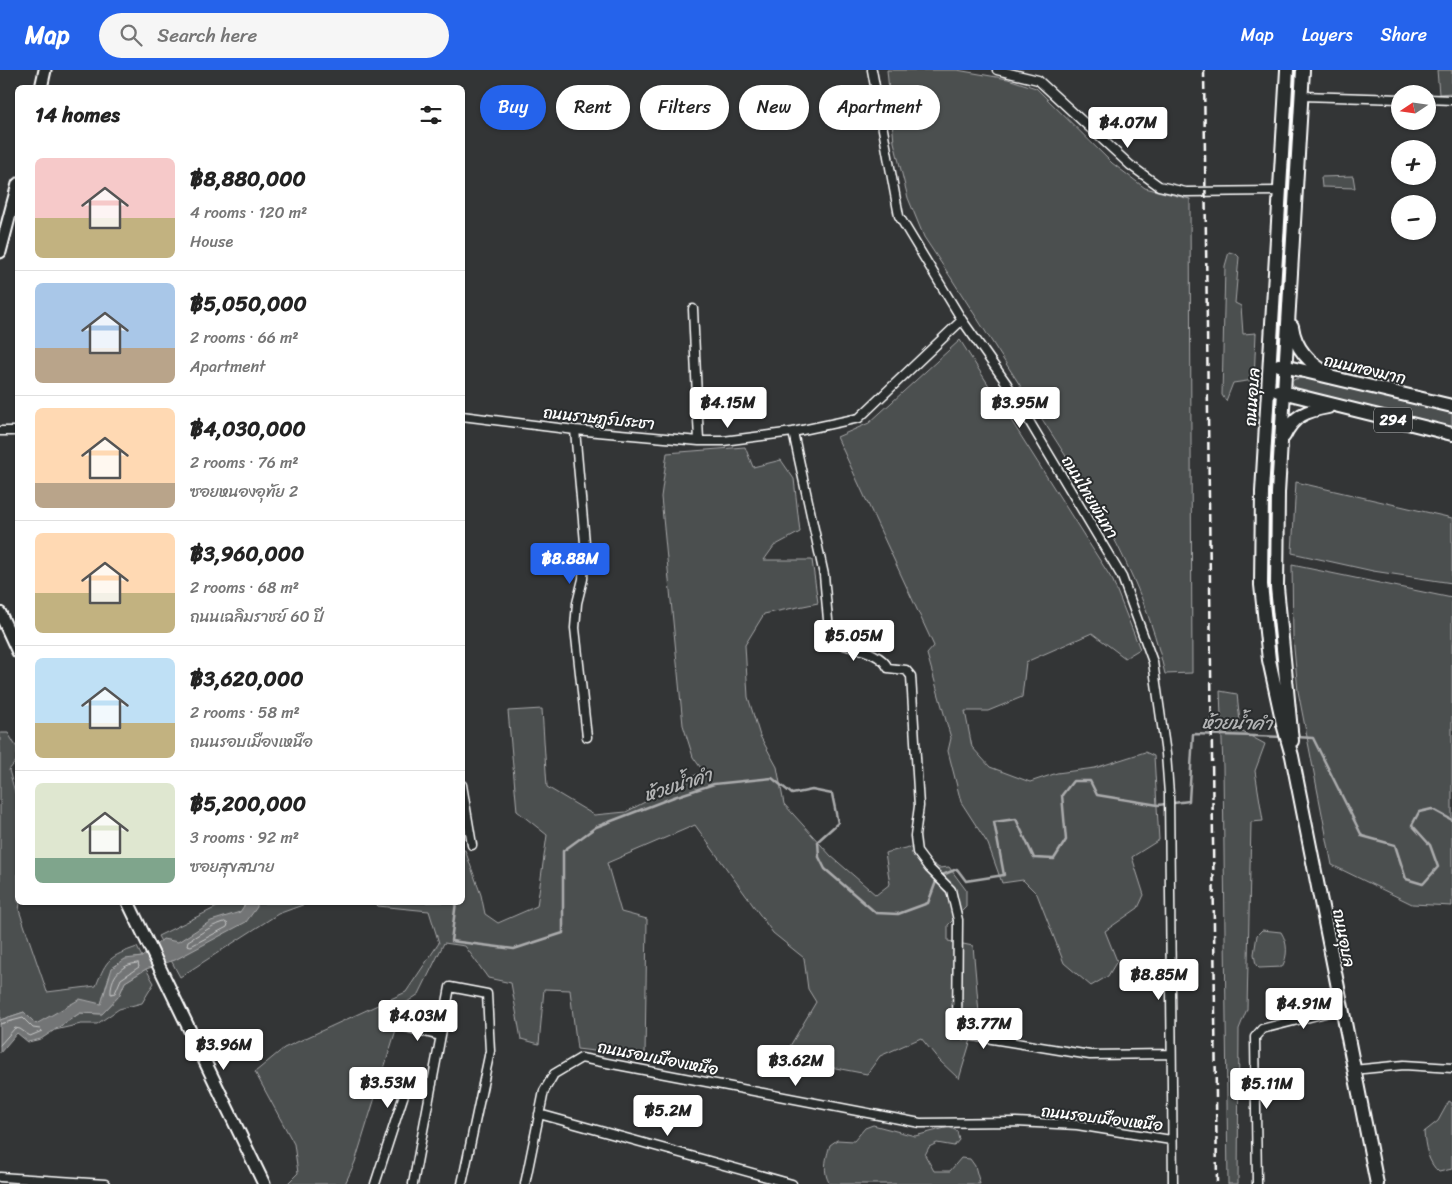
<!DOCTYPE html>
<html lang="en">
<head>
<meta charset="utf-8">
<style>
  :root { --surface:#fff; --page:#f6f6f6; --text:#222; --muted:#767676; --line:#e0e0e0; --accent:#2563eb }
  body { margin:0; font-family:Sriracha,"Playpen Sans Thai",sans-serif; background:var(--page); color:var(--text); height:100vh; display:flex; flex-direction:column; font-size:19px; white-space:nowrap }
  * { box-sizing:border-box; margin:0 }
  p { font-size:16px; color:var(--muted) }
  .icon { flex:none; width:28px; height:28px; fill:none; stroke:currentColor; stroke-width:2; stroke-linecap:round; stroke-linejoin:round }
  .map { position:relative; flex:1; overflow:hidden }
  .side { position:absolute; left:15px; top:15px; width:450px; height:820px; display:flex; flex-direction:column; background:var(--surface); border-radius:8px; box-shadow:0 1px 4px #0004 }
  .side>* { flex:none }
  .hud { position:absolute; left:480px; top:15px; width:475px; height:45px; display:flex; gap:10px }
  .needle { width:32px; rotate:257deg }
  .fabs { position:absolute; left:1391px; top:15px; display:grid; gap:10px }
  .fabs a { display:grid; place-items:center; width:45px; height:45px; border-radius:50%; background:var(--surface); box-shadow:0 1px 4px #0004; font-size:25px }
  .price { position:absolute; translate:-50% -42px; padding:0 11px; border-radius:5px; background:#fff; color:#222; font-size:16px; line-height:32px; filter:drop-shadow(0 1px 2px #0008) }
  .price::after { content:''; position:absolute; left:50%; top:30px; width:15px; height:11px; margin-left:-8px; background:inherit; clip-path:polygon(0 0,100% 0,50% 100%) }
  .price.selected { background:var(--accent); color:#fff }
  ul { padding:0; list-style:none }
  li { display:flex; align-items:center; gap:15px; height:125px; padding:0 20px }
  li+li { border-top:1px solid var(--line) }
  li span { display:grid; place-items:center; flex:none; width:140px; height:100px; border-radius:8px; color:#555 }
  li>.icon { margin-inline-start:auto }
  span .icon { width:60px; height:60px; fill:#fffc; stroke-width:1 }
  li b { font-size:21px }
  h2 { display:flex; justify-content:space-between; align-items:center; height:60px; padding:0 20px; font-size:21px }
  .pill { padding:0 18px; border-radius:22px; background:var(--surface); box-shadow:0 1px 4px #0004; font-size:18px; line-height:45px }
  .pill.selected { background:var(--accent); color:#fff }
  header { display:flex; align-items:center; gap:30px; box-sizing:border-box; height:70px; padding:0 25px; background:var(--accent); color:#fff }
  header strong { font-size:24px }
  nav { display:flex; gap:28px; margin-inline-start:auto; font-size:18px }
  .search { width:350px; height:45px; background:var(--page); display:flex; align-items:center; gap:12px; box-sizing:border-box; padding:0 18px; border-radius:28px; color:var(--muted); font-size:19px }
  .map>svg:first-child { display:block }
  .green { fill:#4c4f50; stroke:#a6a7a8 }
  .water { fill:#737576; stroke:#abacad }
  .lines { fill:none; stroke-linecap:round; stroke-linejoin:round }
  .shore { stroke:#c7c8c8; stroke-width:1 }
  .stream { stroke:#abacad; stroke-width:2.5 }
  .street-casing { stroke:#fff; stroke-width:11 }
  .secondary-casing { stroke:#fff; stroke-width:15 }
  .primary-casing { stroke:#fff; stroke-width:16 }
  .street { stroke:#2a2d2e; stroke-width:8 }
  .secondary { stroke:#2a2d2e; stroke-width:11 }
  .primary { stroke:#2a2d2e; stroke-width:12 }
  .rail { stroke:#fff; stroke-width:2.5; stroke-dasharray:8 4; stroke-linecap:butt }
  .labels { text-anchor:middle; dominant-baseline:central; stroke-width:4; stroke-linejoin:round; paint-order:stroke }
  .shield { fill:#2a2d2e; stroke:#bfc0c0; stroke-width:1 }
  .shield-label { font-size:15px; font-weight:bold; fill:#fff }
  .street-label { font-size:16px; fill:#fff; stroke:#2a2d2e }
  .water-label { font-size:18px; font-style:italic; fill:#b2b3b4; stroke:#2a2d2e }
</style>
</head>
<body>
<header>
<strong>Map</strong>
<div class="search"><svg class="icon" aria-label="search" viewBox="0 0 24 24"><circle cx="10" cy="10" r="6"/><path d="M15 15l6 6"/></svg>Search here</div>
<nav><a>Map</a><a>Layers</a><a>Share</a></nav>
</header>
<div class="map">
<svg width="1452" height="1114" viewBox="0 0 1452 1114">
  <rect width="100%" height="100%" fill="#333536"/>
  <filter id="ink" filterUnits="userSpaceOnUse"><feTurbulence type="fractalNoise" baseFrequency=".02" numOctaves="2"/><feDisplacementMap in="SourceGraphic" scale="10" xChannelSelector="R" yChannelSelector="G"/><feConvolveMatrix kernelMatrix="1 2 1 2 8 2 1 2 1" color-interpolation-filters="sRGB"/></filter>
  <g filter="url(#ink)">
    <path class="green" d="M887,0h70l51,9 28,9 76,75 33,25 45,11 2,474 -27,1c-23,-105 -82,-192 -140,-281 -34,-52 -66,-104 -101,-156l-16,-39 -14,-56z
      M1437,0h15v23l-13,1z
      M1353,106l2,12 -33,-1 -1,-10z
      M1229,182l7,2 3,3 -4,46 6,3 2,28 13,-1 -2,47 -21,3 -7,18 -4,-6 3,-129z
      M960,270l153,241 27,68 -15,9 -33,-25 -66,29 -4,35 -34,14h-23l7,36 18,20 40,15 27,-9 38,-5 50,-16 9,4 5,84 -27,17 12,38 -6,13 -33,23 12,30 -9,15 -17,10 -27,-23 -27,-69 -14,-14 -21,3 -14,-39 -27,-42 -13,-51 3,-13 -24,-84 7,-8 -97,-209 32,-14z
      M1304,308l148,35v14l-149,-35 -9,-5 -3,-5 4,-3z
      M745,377l8,20 28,-7 13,19 6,53 -26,14 -10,14h48l6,43 -54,11 -19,31 3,52 12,39 17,31 7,37 47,52 45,39 14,-11 -5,-31 24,-6 30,21 10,-1 17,23v17l-18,18v16l25,5 6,67 -20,66 -20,-19 -18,-22 -41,18 -13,18 -84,-16 33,-56 -8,-13 -4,-31 -31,-25 -78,-108 -88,38 14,49 26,7 -2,138 -68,-8 -7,-59 -26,-1 -5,55 -18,-5 -10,-56 -23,-5 -23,-32 -21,-3 -25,51 -15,10 -49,158 -10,22h-58l11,-11 -4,-29 -39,-72 29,-24 122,-56 33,-49 -10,-32 -51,-5 -3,-3 87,-1 1,-52h2l16,45 4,19 13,9 39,-17 10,-71 -30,-24 -9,-100 34,-2 5,78 47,28 32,-3 77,-41 -10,-14 -10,-32 -22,-228 6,-44z
      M1296,412l156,36v65l-79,-12 -81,-18z
      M1292,495l160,33v308l-40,-2 -80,-39 -34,-174 -5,-54z
      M1220,621l17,3 4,37 24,13 -10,27 8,50 -12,1 -4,187 -8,20 -1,155h-10l-5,-417z
      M0,663h8l9,15v12l-8,10 8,30 1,102 2,1 -1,7 28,82 49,-6c11,-28 13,-29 41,-39l5,10c-35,5 -32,18 -41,48l-65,19 -12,-12 -24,8z
      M225,833h83l-30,11 -98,63 -22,-41z
      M1262,860l19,2c7,11 7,24 1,35l-23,1 -3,-3 -2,-11 3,-19z
      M146,899l8,14 -12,20 -23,6 -22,15h-16l-26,6 25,-17 22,1 17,-18 6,-14z
      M1449,1031l3,2v66l-13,3c-11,-9 -14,-26 -15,-40l14,-11z
      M873,1055l42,11 34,-9 8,4 2,9 -5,6 -17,-3 -8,4 -4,8 9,16h16l11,-13 9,1 5,7 5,18h-150c-8,-12 -4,-26 0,-39l7,-5 17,1 11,-13z"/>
    <path class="water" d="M246,833h11v4l-11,15 -71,38 -29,9 -21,13 -6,14 -17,18 -22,-1 -39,26 -13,3 -11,-9 -17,20v-33l24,-8 12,12 44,-25 21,5 11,-36 13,-9 17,-2 21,-18 15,3 33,-21 29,-9z"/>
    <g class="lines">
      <path class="shore" d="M225,852l3,2 -1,3 -36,19 -4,-1 1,-4 25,-15z
        M138,893l1,4 -18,12 -6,14 -4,1c-1,-17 10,-30 27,-31z
        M0,954l23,-6 10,10 7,1 2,2 -12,5 -10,-7 -5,-1 -15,17"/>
      <path class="stream" d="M1296,667l17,1 49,98 33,9 11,34 17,5 15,-17 -8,-22 -18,-20 7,-13 13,-3 20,11
        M940,806l17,-7 9,12 38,-6 -10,-53 22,-3 18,39 20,1 12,-19 -4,-45 11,-14h17l7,14 61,10 31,-4 4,-67 90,3
        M456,832l-5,39 63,8 49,-16v-82l33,-24 78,-30 40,-13 58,-6 20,16 20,-4 20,4 6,29 -20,18 1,16 6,12 51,44 22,1 30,-11 9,-24"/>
      <defs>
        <path id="street" d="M872,0l27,146 63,104 45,64 115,193 31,85 13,92 3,40 4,390
          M997,0l41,10 92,85 29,21 27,6 94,-1
          M1302,26l98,3
          M1428,29l24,1
          M693,239l6,132
          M462,346l113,14 124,11h24l70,-9 66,-14 103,-98
          M575,360l10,113 -2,36 -6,24 -2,25 12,109
          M0,361h18
          M793,362l31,143 5,56 4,10c17,8 47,9 55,27l18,2 5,6 8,130 -4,30 2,16 12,16 22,22 7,30 -1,110 4,4 129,21 81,-1
          M462,715l10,60
          M402,956l38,10
          M1353,1000l51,-5 48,3
          M539,1044l253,70
          M0,1107l105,7
          M375,1114l34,-105 23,5
          M413,1114l37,-197 37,7 3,57 -28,133
          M525,1114l19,-93 10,-17 27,-16 339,65 96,-1 61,3 94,15
          M1257,1114l-2,-147 7,-8 79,-20"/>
        <path id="secondary" d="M41,18l4,-18
          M0,182l18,-68
          M0,543l18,39
          M128,832l136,282"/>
        <path id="primary" d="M1287,0l-25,422 -1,93 8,75 14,64 9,32 85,428
          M1292,256c3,23 18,37 36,48
          M1279,295l173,41
          M1278,321l174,43
          M1284,366c10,-21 22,-25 44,-29
          M1292,671l-15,-154 1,-94 25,-423"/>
      </defs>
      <use href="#street" class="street-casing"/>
      <use href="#secondary" class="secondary-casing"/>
      <use href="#primary" class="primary-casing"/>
      <use href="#street" class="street"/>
      <use href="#secondary" class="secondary"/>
      <use href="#primary" class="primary"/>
      <path class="rail" d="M1204,0l13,1114"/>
    </g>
  </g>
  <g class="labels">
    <rect class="shield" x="1374" y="337.5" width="38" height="25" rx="4"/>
    <g class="shield-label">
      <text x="1393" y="350">294</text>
    </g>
    <g class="street-label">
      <text transform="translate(1365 299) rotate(13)">ถนนทองมาก</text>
      <text transform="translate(1252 327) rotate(-86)">ถนนอุบล</text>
      <text transform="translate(599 348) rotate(6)">ถนนราษฎร์ประชา</text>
      <text transform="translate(1090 427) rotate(59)">ถนนไทยพันทา</text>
      <text transform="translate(1344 868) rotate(79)">ถนนอุบล</text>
      <text transform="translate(658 988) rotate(11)">ถนนรอบเมืองเหนือ</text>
      <text transform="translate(1102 1048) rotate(7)">ถนนรอบเมืองเหนือ</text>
    </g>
    <g class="water-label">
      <text transform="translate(1237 653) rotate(1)">ห้วยน้ำคำ</text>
      <text transform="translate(678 715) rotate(-18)">ห้วยน้ำคำ</text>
    </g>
  </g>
</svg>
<div class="fabs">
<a><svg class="needle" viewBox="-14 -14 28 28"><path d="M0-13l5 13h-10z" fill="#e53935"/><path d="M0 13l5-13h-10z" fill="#767676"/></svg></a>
<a>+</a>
<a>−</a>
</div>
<b class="price" style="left:1128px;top:79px">฿4.07M</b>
<b class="price" style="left:728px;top:359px">฿4.15M</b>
<b class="price" style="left:1020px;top:359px">฿3.95M</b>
<b class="price selected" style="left:570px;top:515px">฿8.88M</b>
<b class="price" style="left:854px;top:592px">฿5.05M</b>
<b class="price" style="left:1159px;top:931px">฿8.85M</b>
<b class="price" style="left:1304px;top:960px">฿4.91M</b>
<b class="price" style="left:418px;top:972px">฿4.03M</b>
<b class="price" style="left:984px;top:980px">฿3.77M</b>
<b class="price" style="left:224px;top:1001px">฿3.96M</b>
<b class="price" style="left:796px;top:1017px">฿3.62M</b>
<b class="price" style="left:388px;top:1039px">฿3.53M</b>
<b class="price" style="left:1267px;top:1040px">฿5.11M</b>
<b class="price" style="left:668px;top:1067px">฿5.2M</b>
<div class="hud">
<a class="pill selected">Buy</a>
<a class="pill">Rent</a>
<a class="pill">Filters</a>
<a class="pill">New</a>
<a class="pill">Apartment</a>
</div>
<section class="side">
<h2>14 homes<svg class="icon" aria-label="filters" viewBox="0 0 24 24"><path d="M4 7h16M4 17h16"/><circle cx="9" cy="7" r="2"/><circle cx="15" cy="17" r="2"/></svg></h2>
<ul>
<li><span style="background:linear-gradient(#f6c9c9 60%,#c2b280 0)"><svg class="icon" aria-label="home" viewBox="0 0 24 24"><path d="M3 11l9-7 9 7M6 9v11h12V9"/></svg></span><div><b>฿8,880,000</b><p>4 rooms · 120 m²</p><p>House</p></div></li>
<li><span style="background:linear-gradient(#a9c7e8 65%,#b9a48a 0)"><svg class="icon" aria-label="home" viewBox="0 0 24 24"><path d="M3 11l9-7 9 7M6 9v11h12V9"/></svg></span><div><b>฿5,050,000</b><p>2 rooms · 66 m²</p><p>Apartment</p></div></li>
<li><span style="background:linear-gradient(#ffd9b3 75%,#b9a48a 0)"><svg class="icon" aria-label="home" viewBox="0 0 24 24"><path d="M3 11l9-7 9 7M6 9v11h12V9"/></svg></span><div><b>฿4,030,000</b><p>2 rooms · 76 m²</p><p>ซอยหนองอุทัย 2</p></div></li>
<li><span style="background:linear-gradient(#ffd9b3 60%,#c2b280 0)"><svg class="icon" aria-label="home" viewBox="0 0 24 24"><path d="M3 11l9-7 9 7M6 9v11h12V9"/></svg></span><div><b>฿3,960,000</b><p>2 rooms · 68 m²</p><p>ถนนเฉลิมราชย์ 60 ปี</p></div></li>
<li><span style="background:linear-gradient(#bfe0f5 65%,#c2b280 0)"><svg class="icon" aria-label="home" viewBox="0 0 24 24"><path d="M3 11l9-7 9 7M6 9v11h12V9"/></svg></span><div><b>฿3,620,000</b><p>2 rooms · 58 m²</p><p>ถนนรอบเมืองเหนือ</p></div></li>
<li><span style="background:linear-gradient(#dfe7d0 75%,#7fa58c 0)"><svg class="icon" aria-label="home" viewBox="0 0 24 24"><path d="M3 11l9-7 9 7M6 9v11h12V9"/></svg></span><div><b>฿5,200,000</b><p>3 rooms · 92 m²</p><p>ซอยสุขสบาย</p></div></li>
</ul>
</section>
</div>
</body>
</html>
